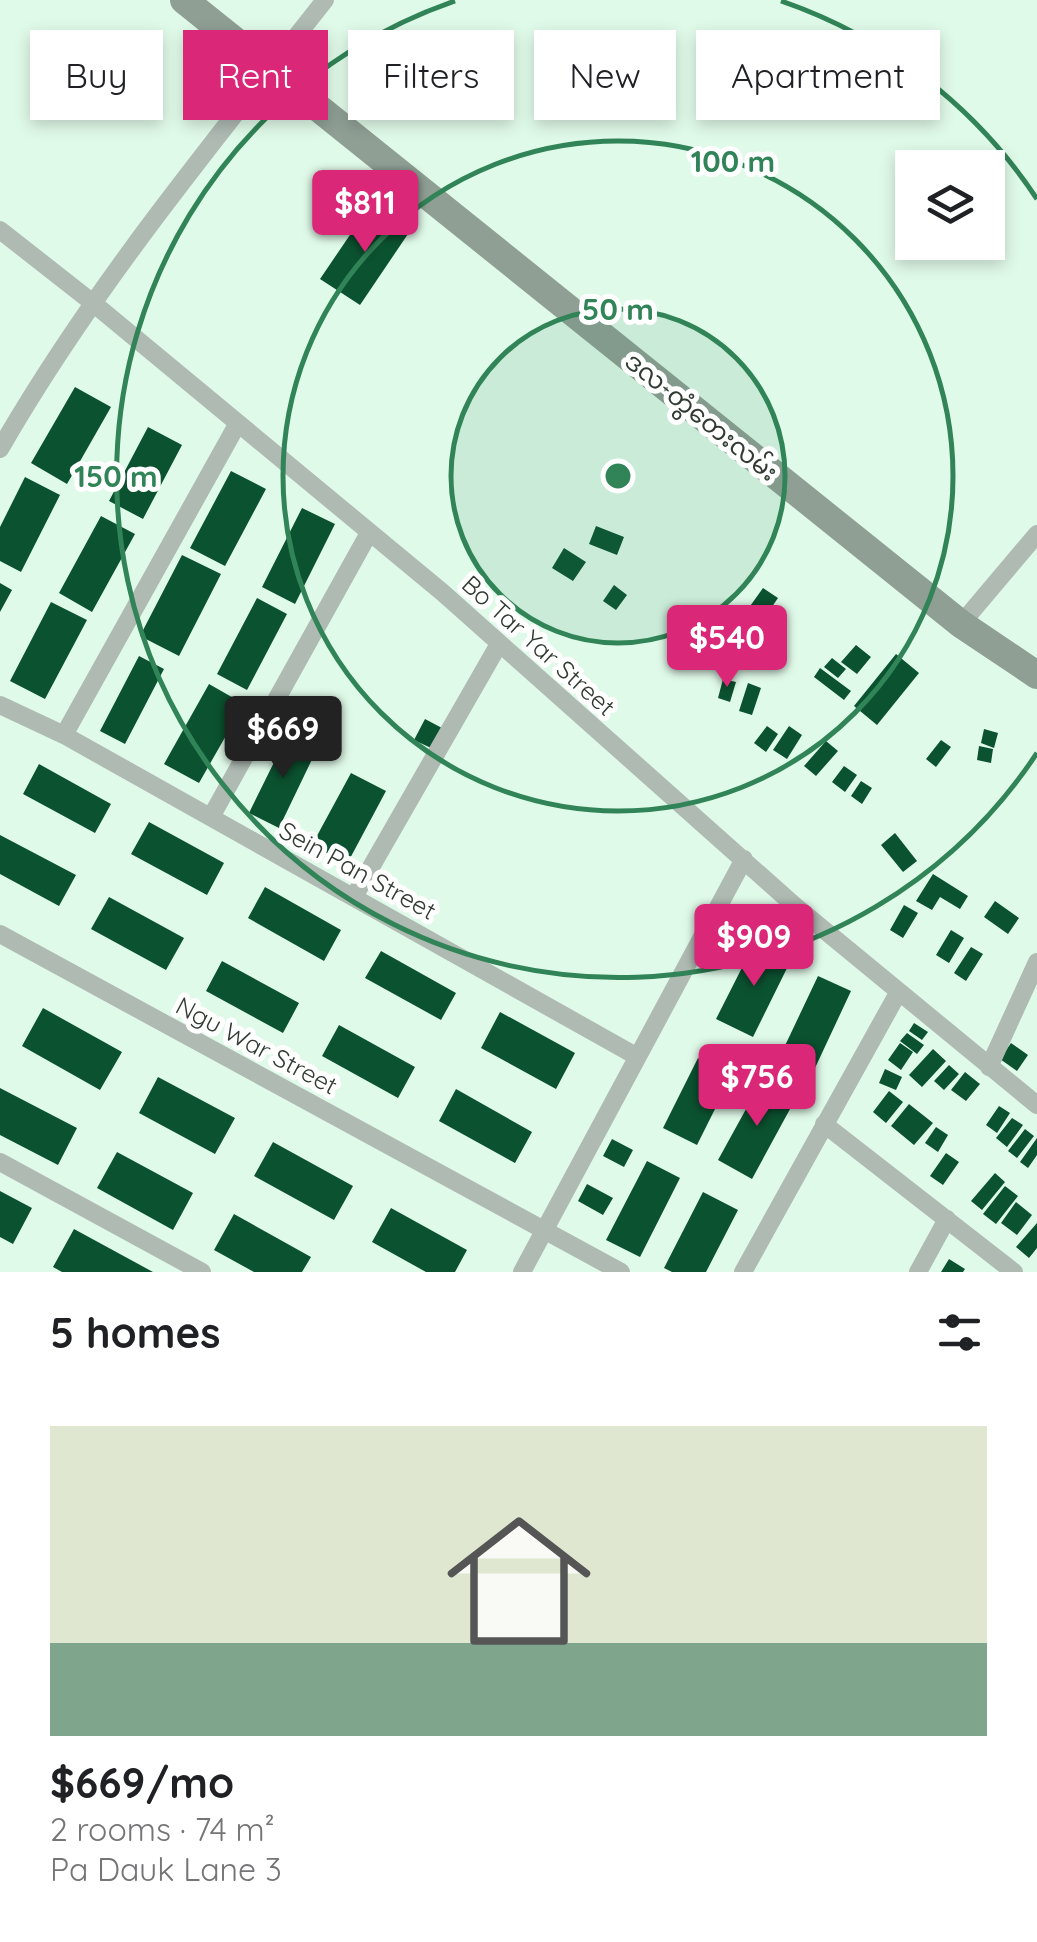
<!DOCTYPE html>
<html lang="en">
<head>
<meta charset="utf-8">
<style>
  :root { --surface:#fff; --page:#f6f6f6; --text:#202124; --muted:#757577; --line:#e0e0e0; --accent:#db2777 }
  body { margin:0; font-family:Quicksand,"Noto Sans Myanmar",sans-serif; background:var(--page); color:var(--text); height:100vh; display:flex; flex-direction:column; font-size:38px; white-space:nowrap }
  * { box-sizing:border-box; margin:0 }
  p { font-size:32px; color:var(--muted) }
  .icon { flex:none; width:55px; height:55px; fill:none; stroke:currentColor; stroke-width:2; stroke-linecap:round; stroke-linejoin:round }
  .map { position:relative; height:1272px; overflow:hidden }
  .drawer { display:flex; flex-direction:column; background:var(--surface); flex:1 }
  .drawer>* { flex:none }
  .hud { position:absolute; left:30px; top:30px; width:978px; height:90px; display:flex; gap:20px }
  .fabs { position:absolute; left:895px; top:150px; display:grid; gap:20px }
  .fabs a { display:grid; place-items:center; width:110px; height:110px; border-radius:0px; background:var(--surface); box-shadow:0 5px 15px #0003; font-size:50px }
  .price { position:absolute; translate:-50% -85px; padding:0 22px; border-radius:10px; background:var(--accent); color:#fff; font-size:32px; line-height:65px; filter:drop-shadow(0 2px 5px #0008) }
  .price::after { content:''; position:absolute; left:50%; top:60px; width:30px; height:22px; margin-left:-15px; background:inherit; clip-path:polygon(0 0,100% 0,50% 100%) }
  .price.active { background:#222; color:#fff }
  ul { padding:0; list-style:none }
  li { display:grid; align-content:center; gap:20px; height:530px; padding:0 50px }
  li+li { border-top:2px solid var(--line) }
  li span { display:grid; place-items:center; height:310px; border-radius:0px; color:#555 }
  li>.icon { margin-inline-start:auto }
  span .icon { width:180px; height:180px; fill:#fffc; stroke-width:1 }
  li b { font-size:42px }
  h2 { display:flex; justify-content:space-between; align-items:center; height:120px; padding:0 50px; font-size:42px }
  .chip { padding:0 35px; border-radius:0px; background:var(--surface); box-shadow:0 5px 15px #0003; font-size:35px; line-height:90px }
  .chip.active { background:var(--accent); color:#fff }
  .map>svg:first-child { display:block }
  .building { fill:#0b5230 }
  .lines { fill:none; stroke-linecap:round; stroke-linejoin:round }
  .street { stroke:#afbab3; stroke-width:18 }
  .secondary { stroke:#8f9f94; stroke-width:28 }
  .ring { fill:none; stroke:#318457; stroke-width:5 }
  .labels { text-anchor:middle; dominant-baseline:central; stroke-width:10; stroke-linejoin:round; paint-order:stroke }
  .street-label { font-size:25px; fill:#313b34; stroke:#fff }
  .centre { fill:#318457; stroke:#fff; stroke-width:5 }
  .ring-label { font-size:30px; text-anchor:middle; font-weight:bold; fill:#318457; stroke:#fff; stroke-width:10; stroke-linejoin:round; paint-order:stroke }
</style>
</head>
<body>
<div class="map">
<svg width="1037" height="1272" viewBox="0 0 1037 1272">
  <rect width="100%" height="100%" fill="#e0fae9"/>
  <path class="building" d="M371,204l39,27 -50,74 -40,-26z
    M75,387l36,20 -44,77 -36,-21z
    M148,427l34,18 -39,74 -34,-18z
    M231,471l35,18 -41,77 -35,-18z
    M25,477l35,18 -39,77 -21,-11v-34z
    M302,508l33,16 -40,80 -33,-17z
    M101,516l34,18 -43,78 -33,-19z
    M596,526l28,11 -7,18 -28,-11z
    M564,548l22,14 -13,19 -21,-13z
    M182,555l39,19 -42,82 -39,-20z
    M0,583l12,7 -12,22z
    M614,585l13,10 -11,15 -13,-9z
    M763,588l15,10 -15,22 -15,-11z
    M257,598l30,16 -40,76 -30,-16z
    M51,602l36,18 -42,79 -35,-18z
    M856,645l15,12 -14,17 -16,-12z
    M896,654l23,19 -42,52 -23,-19z
    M139,656l25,13 -39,75 -25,-13z
    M832,658l14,11 -8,9 -14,-11z
    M820,668l31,23 -7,9 -30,-23z
    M723,679l13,3 -6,20 -12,-4z
    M748,683l13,5 -9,27 -13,-4z
    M209,684l35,20 -45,79 -35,-19z
    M425,719l17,9 -11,20 -17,-8z
    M767,726l11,8 -12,18 -12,-9z
    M789,726l13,9 -15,24 -14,-9z
    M984,729l14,4 -4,15 -13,-5z
    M288,734l29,15 -38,79 -30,-15z
    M941,740l10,7 -15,20 -10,-8z
    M826,741l12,10 -22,25 -12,-10z
    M979,746l14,3 -2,14 -14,-3z
    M39,764l72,40 -16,29 -72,-39z
    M844,766l13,9 -12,17 -13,-10z
    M351,773l35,18 -39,73 -35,-19z
    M861,781l11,7 -10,16 -11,-8z
    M149,822l75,41 -17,32 -76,-41z
    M895,833l22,28 -14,11 -22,-27z
    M0,835l76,40 -17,31 -59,-32z
    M933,874l35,22 -8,13 -20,-12 -8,13 -16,-9z
    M265,887l76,43 -17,31 -76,-43z
    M109,897l75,41 -18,32 -75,-41z
    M995,901l24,17 -11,16 -24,-17z
    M904,905l14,8 -15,25 -13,-8z
    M951,930l13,8 -15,25 -13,-8z
    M756,940l36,18 -39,79 -37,-18z
    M971,947l12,7 -17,27 -12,-8z
    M381,951l75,42 -15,27 -76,-42z
    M222,961l77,42 -16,30 -77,-42z
    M818,976l33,15 -36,77 -33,-16z
    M43,1008l79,44 -22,38 -78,-44z
    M500,1012l75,41 -19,36 -75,-41z
    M914,1023l14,9 -6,8 -13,-9z
    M339,1025l76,42 -17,31 -76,-42z
    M907,1033l17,12 -7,9 -17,-13z
    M900,1043l13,9 -12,18 -13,-10z
    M1011,1043l17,12 -11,16 -17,-12z
    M933,1049l13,12 -24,26 -13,-12z
    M698,1058l34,17 -35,70 -34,-17z
    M949,1065l10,9 -15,16 -10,-9z
    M885,1069l17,8 -6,13 -17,-7z
    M965,1072l15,12 -14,17 -15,-11z
    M158,1077l77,41 -20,36 -76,-41z
    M762,1080l34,18 -44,81 -34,-19z
    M0,1088l77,40 -19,37 -58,-30z
    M456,1089l76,43 -17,31 -76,-42z
    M889,1091l14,11 -17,21 -13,-11z
    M909,1104l24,19 -19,22 -23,-19z
    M999,1106l11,7 -13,20 -11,-8z
    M1012,1118l11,7 -16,22 -11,-9z
    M936,1127l12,8 -10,17 -13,-9z
    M1025,1129l9,7 -17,22 -9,-7z
    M1037,1138v17l-9,13 -8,-6z
    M612,1139l21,11 -9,17 -21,-11z
    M273,1142l80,44 -19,34 -80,-44z
    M117,1152l76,41 -20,37 -76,-42z
    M946,1153l13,9 -16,23 -13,-9z
    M647,1161l33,17 -40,79 -34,-17z
    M995,1173l10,9 -23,28 -11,-9z
    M587,1184l26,14 -10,17 -25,-14z
    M1005,1186l13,10 -22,28 -13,-10z
    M0,1191l32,17 -19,36 -13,-7z
    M703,1192l35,18 -32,62h-34l-8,-4z
    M1016,1202l16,13 -15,20 -16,-12z
    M391,1208l76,42 -12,22h-29l-54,-30z
    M234,1214l77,43 -9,15h-48l-40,-22z
    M1037,1223v25l-8,10 -13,-11z
    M74,1229l79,43h-91l-9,-5z
    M949,1259l16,10 -2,3h-22z"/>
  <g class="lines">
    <path class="street" d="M0,230l93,73 349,289 353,314 242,199
      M0,449c92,-160 211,-304 325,-449
      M961,624l76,-90
      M0,705l64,30 572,321
      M64,735l174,-312
      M211,817l158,-284
      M355,895l144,-251
      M0,934l621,338
      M989,1067l48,-105
      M824,1124l190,148
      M0,1162l202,110
      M522,1272l222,-413
      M743,1272l155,-279
      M918,1272l29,-53"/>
    <path class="secondary" d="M184,0l777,624 76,51"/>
  </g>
  <circle cx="618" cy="476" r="167" fill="#318457" fill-opacity=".12"/>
  <g class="ring">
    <circle cx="618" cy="476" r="167"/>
    <circle cx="618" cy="476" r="335"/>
    <path d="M1037 753A502 502 0 1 1 455 1M781 1A502 502 0 0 1 1037 199"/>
  </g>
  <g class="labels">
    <g class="street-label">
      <text transform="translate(702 416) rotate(39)">ဒလ-တွံတေးလမ်း</text>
      <text transform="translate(539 645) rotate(42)">Bo Tar Yar Street</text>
      <text transform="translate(358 870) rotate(29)">Sein Pan Street</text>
      <text transform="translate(257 1045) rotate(28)">Ngu War Street</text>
    </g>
  </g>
  <circle cx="618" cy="476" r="15" class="centre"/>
  <g class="ring-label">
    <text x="733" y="172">100 m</text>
    <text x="618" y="320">50 m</text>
    <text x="116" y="487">150 m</text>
  </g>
</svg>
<div class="fabs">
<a><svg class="icon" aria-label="layers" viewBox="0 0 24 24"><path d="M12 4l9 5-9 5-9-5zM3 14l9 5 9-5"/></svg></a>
</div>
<b class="price" style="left:365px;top:255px">$811</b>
<b class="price" style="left:727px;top:690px">$540</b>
<b class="price active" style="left:283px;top:781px">$669</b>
<b class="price" style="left:754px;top:989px">$909</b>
<b class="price" style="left:757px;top:1129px">$756</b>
<div class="hud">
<a class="chip">Buy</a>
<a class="chip active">Rent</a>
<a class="chip">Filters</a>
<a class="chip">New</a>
<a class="chip">Apartment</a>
</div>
</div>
<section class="drawer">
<h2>5 homes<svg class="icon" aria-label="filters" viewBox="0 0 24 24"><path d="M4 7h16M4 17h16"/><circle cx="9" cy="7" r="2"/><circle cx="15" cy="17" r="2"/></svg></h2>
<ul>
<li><span style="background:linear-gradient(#dfe7d0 70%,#7fa58c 0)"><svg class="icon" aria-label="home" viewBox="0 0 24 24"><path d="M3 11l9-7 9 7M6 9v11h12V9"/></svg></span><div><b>$669/mo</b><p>2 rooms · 74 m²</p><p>Pa Dauk Lane 3</p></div></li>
</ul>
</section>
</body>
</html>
